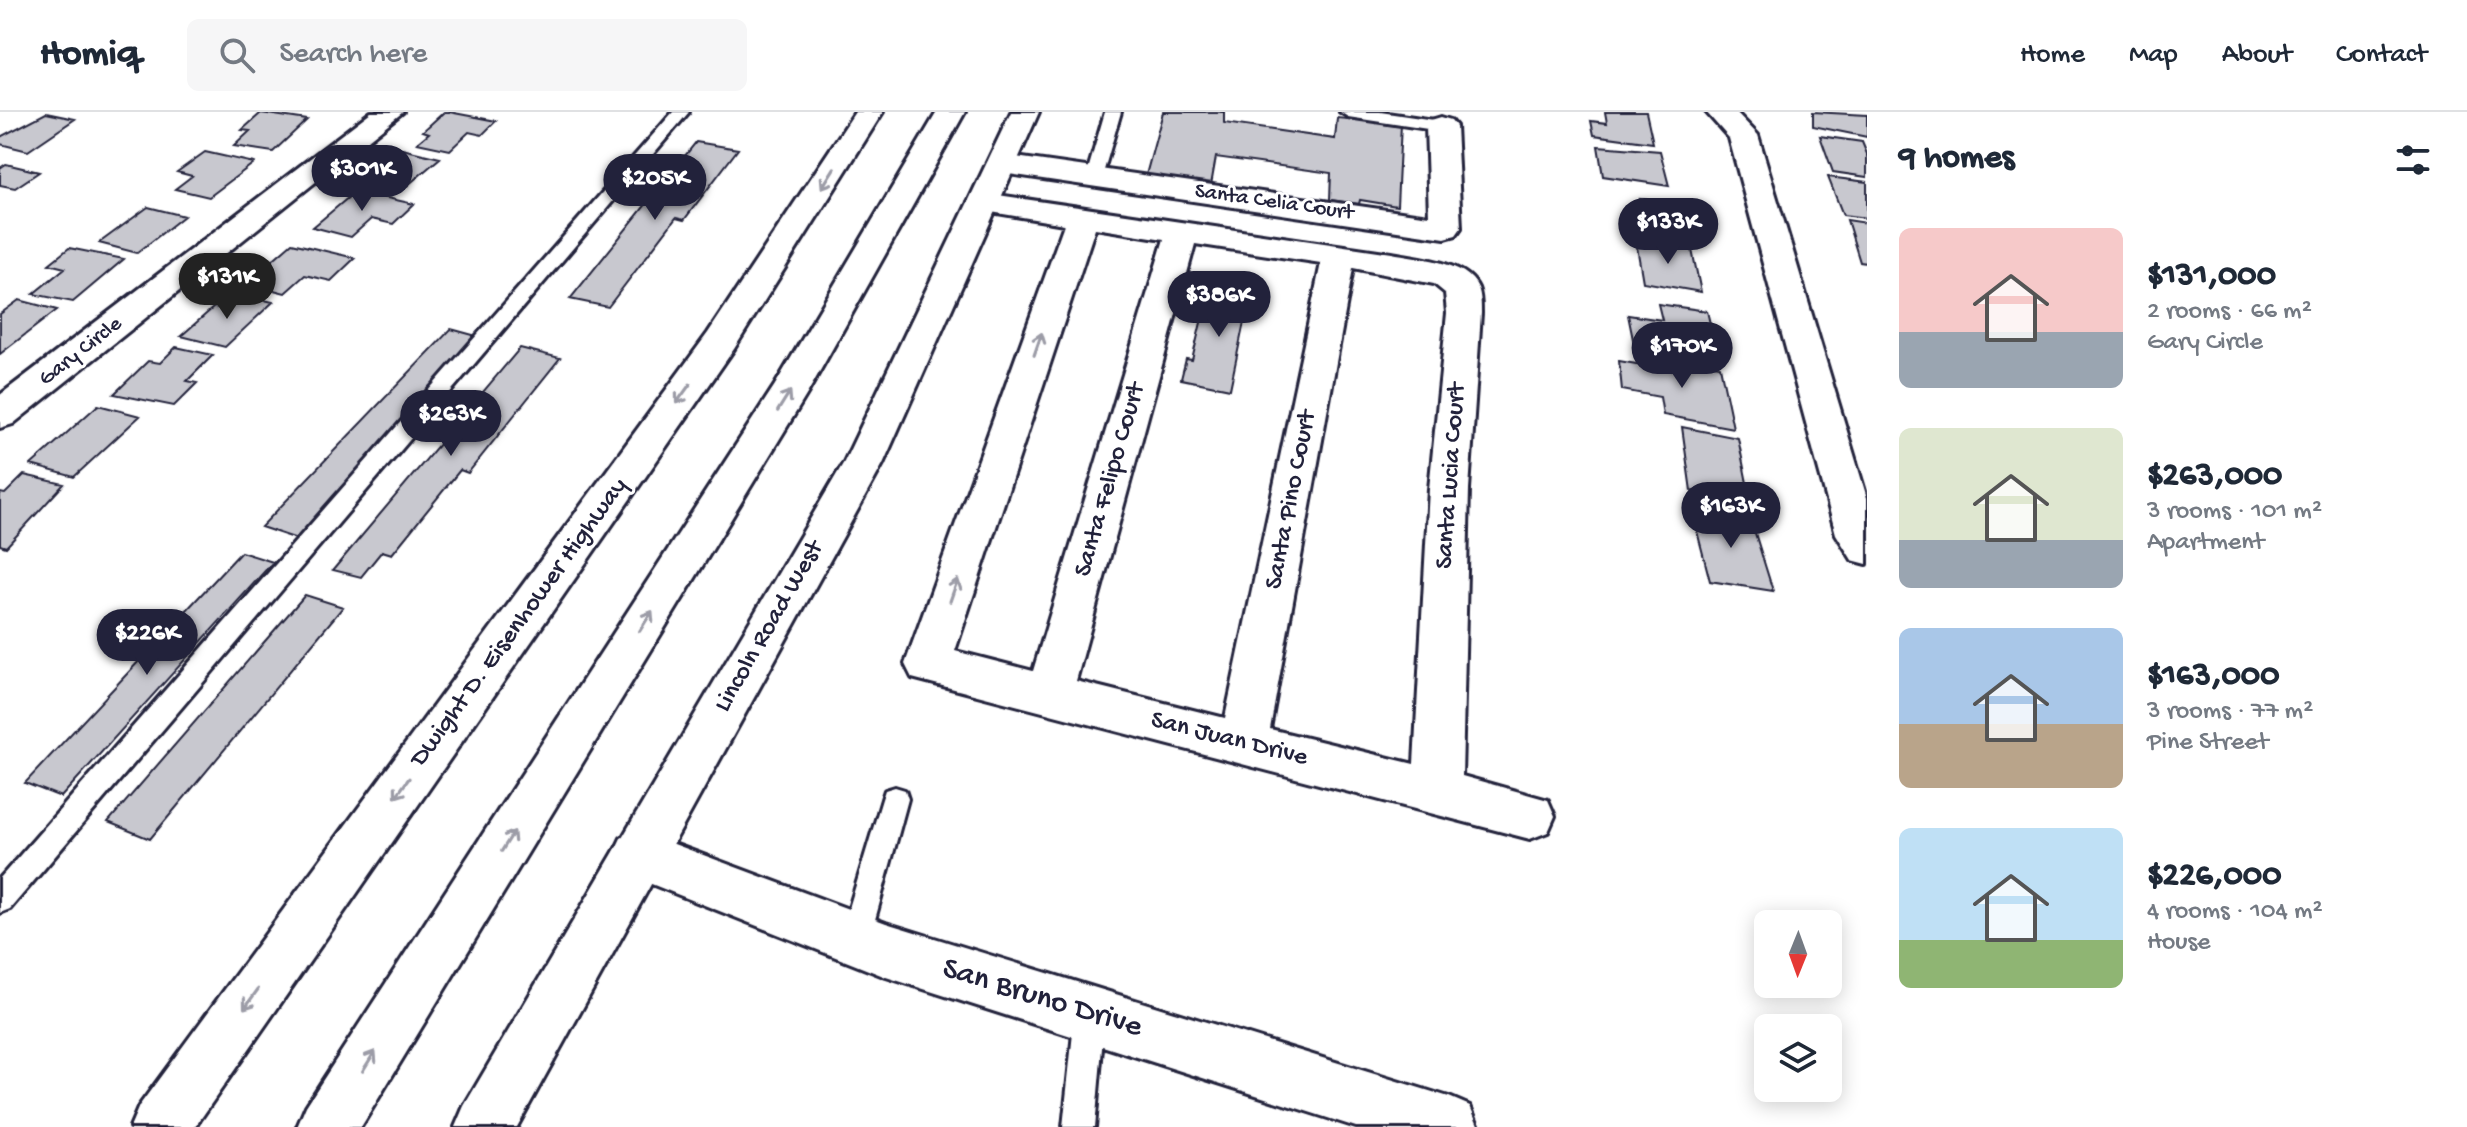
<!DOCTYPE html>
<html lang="en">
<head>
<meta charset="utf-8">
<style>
  :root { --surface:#fff; --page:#f6f6f7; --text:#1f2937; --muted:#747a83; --line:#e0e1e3; --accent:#22223b }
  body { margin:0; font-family:"Gochi Hand",sans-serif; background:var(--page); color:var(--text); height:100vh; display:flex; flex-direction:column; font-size:30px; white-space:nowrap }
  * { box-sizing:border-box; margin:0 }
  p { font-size:26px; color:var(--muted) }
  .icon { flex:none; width:44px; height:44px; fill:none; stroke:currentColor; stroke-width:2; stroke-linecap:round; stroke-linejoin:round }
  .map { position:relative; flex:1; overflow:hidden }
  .drawer { display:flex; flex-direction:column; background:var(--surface); width:600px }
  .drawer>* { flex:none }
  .needle { width:52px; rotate:181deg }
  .tools { position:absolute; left:1754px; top:798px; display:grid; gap:16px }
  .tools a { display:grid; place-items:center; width:88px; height:88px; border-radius:12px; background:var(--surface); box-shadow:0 4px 20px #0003; font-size:40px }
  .price { position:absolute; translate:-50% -68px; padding:0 18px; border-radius:28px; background:var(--accent); color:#fff; font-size:26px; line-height:52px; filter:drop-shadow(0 2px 4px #0008) }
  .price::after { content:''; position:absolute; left:50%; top:48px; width:24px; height:18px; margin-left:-12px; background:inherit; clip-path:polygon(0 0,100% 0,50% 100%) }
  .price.active { background:#222; color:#fff }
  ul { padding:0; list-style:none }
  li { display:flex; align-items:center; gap:24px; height:200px; padding:0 32px }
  li span { display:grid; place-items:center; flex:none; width:224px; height:160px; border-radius:12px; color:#555 }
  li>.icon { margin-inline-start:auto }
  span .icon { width:96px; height:96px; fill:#fffc; stroke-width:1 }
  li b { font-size:34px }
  h2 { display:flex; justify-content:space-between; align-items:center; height:96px; padding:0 32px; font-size:34px }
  header { display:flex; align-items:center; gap:48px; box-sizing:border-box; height:112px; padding:0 40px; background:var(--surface); border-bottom:2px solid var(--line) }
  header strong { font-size:38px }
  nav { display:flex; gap:44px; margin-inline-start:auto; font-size:28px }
  .search { width:560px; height:72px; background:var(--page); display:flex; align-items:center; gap:20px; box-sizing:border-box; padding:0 28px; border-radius:12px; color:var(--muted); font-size:30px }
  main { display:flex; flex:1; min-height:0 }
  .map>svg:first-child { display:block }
  .building { fill:#c8c8cf; stroke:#22223b; stroke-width:2 }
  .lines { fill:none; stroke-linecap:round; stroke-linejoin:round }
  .lane-casing { stroke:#22223b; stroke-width:6 }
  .street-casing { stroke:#22223b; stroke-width:6 }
  .secondary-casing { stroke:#22223b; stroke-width:6 }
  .highway-casing { stroke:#22223b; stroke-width:6 }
  .lane { fill:#fff; fill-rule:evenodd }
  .street { fill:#fff; fill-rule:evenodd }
  .secondary { fill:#fff; fill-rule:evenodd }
  .highway { fill:#fff; fill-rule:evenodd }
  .oneway { stroke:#9c9ca7 }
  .labels { text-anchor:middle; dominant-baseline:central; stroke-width:6; stroke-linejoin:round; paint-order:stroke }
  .far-street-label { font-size:22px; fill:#22223b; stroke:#fff }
  .street-label { font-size:26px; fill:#22223b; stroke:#fff }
  .near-street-label { font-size:32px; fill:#22223b; stroke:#fff }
</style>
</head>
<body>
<header>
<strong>Homiq</strong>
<div class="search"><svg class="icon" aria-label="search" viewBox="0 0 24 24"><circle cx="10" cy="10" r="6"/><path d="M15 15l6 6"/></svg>Search here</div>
<nav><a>Home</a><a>Map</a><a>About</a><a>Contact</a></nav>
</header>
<main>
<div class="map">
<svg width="1867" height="1015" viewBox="0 0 1867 1015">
  <rect width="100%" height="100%" fill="#fff"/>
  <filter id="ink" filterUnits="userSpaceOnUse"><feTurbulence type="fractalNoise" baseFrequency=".0125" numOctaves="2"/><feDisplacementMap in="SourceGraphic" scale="16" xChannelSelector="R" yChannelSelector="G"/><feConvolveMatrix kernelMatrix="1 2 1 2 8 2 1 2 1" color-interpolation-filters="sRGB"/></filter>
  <g filter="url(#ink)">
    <path class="building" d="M444,0h5l47,9 -14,14 -13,-3 -19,18 -33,-7 12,-10 -6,-2z
      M1163,0h61v11l111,16 2,-21 64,6 -4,82 -37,-6 -1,4 -29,-4 1,-27 -115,-16 -5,28 -65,-10z
      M1605,0h41l7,31 -59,-8 -3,-14 16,2z
      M1813,0l54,3v22l-54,-11z
      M46,1l29,6 -47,32 -28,-7v-7z
      M261,1l46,7 -34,32 -39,-6 16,-15 -8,-1z
      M1820,24l42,6 5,12v23l-34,-5z
      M696,30l42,7 -54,71 -8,-2 -68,89 -38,-8z
      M1598,34l62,5 9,35 -66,-10z
      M402,37l38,9 -39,33 -32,-7 14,-12 -6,-2z
      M205,40l49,11 -45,34 -34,-8 17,-13 -15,-4z
      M6,52l33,8 -24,16 -15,-3v-17z
      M1828,65l39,5v36l-24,-3z
      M356,79l58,13 -21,20 -22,-5 -20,18 -38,-10z
      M1640,87l43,5 13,28 -13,-1 2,8 -39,-5z
      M148,95l36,9 -47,37 -38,-10z
      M1847,108l20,3v40l-7,-1z
      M1636,129l56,9 9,42 -58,-10z
      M292,131l63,15 -24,23 -26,-6 -20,18 -39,-10z
      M69,136l55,11 -51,43 -40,-8 32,-26 -16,-4z
      M1209,177l48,9 -5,25 -8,-1 -14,67 -49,-10 5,-20 6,1z
      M239,182l34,8 -48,45 -44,-11 33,-29 9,2z
      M19,188l38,10 -57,44v-40z
      M1658,192l49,7 8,34 -13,-2 3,12 -71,-11 -6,-29 34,5z
      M451,217l33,9 -187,201 -36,-12z
      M176,235l37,8 -26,26 10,2 -23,23 -60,-12 34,-33 12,2z
      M520,236l40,10 -92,115 -8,-3 -68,84 -10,-3 -21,26 -28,-7z
      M1669,245l51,9 13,62 -70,-13 -3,-18 -38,-7 -3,-29 52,9z
      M98,293l42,11 -66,61 -43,-12z
      M1682,315l56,11 13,65 -60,-12z
      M24,363l40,9 -58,63 -6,-2v-52l5,1z
      M1691,396l59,9 23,74 -63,-10z
      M241,440l32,10 -212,235 -36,-14z
      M305,483l38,12 -193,232 -42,-17z"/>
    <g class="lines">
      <defs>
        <path id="lane" d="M673,0h16l-679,797 -10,4v-35z
          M1105,0h16l-19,65 -8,5 -8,-5z
          M1340,0h40l61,9 8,5 -8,5 -93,-14z
          M895,675l10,3 3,9 -38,139 -5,10 -10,5 -10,-5 -5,-10 42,-139 3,-9z
          M1090,887l11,4 4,11 -10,113h-32l12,-113 4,-11z"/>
        <path id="street" d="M371,0h32l-390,312 -13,4v-33z
          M1706,0h30l22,23 109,363v66l-15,-4 -16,-26 -107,-396z
          M1441,5l10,3 5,6 5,102 -5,7 -11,3 -443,-65 -11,-3 -4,-6 4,-6 11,-3 427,61 -3,-90 5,-6z
          M984,81l408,60c24,5 75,8 86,35 3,7 3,17 3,25l-12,176 -7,287 86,24 7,16 -7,16 -18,7 -618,-161 -7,-14 159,-440 -91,-15 -5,-7 5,-7zM1095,116l69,11 -131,432 -78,-20zM1195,132l126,19 -96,455 -149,-37zM1353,156l81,16 11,9 2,20 -18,176 -15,275 -144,-35z
          M639,719l247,92 563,174 21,9 9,21h-123l-470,-150 -265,-105 -8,-17 8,-17z"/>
        <path id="secondary" d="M1011,0h28l-156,352 -366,663h-62l9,-21 380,-644z"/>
        <path id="highway" d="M855,0h28l-149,237 -539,778h-65l9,-21 569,-773z
          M937,0h28l-158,282 -446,733h-64l9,-21 469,-721z"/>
      </defs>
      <use href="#lane" class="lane-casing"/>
      <use href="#street" class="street-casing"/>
      <use href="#secondary" class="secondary-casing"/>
      <use href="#highway" class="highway-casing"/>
      <use href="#lane" class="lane"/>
      <use href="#street" class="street"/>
      <use href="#secondary" class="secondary"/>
      <use href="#highway" class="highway"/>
    </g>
    <defs><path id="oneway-shaft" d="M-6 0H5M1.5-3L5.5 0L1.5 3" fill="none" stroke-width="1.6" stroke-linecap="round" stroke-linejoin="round" transform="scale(2)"/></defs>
    <g class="oneway">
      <use href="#oneway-shaft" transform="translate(828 66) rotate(122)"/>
      <use href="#oneway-shaft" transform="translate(1038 232) rotate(-71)"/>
      <use href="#oneway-shaft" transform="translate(683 282) rotate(126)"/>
      <use href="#oneway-shaft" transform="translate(784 289) rotate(-58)"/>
      <use href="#oneway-shaft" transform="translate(954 478) rotate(-71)"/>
      <use href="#oneway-shaft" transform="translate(646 509) rotate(-58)"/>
      <use href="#oneway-shaft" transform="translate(402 676) rotate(126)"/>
      <use href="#oneway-shaft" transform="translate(508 729) rotate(-58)"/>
      <use href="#oneway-shaft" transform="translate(251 887) rotate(126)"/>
      <use href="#oneway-shaft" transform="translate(369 949) rotate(-58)"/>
    </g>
  </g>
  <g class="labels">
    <g class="far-street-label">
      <text transform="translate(1274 91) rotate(8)">Santa Celia Court</text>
      <text transform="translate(81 240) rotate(-38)">Gary Circle</text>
    </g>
    <g class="street-label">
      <text transform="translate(1452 364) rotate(-86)">Santa Lucia Court</text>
      <text transform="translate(1111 368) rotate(-74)">Santa Felipo Court</text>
      <text transform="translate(1292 388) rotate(-79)">Santa Pino Court</text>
      <text transform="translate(520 511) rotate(-54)">Dwight D. Eisenhower Highway</text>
      <text transform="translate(770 515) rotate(-60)">Lincoln Road West</text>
      <text transform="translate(1229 628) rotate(14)">San Juan Drive</text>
    </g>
    <g class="near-street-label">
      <text transform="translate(1042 887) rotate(17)">San Bruno Drive</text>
    </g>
  </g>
</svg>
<div class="tools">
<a><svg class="needle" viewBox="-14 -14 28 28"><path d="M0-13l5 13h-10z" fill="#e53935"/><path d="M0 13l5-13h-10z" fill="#747a83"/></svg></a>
<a><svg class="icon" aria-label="layers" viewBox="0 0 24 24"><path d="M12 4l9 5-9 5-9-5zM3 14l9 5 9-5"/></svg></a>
</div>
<b class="price" style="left:362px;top:101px">$301K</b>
<b class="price" style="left:655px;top:110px">$205K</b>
<b class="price" style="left:1668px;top:154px">$133K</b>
<b class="price active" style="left:227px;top:209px">$131K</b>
<b class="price" style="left:1219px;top:227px">$386K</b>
<b class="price" style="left:1682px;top:278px">$170K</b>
<b class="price" style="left:451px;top:346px">$263K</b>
<b class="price" style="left:1731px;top:438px">$163K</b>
<b class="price" style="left:147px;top:565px">$226K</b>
</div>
<section class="drawer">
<h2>9 homes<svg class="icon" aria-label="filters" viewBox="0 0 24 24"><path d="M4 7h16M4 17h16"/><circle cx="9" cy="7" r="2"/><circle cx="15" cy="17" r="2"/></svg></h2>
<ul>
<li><span style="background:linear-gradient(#f6c9c9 65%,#9aa5b1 0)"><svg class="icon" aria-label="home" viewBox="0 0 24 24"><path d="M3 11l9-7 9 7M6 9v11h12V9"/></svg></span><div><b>$131,000</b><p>2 rooms · 66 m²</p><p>Gary Circle</p></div></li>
<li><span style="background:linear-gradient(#dfe7d0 70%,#9aa5b1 0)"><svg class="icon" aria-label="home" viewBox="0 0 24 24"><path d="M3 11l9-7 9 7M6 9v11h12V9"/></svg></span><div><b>$263,000</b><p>3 rooms · 101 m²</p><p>Apartment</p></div></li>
<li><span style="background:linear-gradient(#a9c7e8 60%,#b9a48a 0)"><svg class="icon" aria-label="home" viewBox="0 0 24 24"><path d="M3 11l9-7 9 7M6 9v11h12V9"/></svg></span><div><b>$163,000</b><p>3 rooms · 77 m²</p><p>Pine Street</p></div></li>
<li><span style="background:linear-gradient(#bfe0f5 70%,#8fb573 0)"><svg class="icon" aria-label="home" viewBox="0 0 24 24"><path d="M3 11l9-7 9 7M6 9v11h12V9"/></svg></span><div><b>$226,000</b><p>4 rooms · 104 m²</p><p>House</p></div></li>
</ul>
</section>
</main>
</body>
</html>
